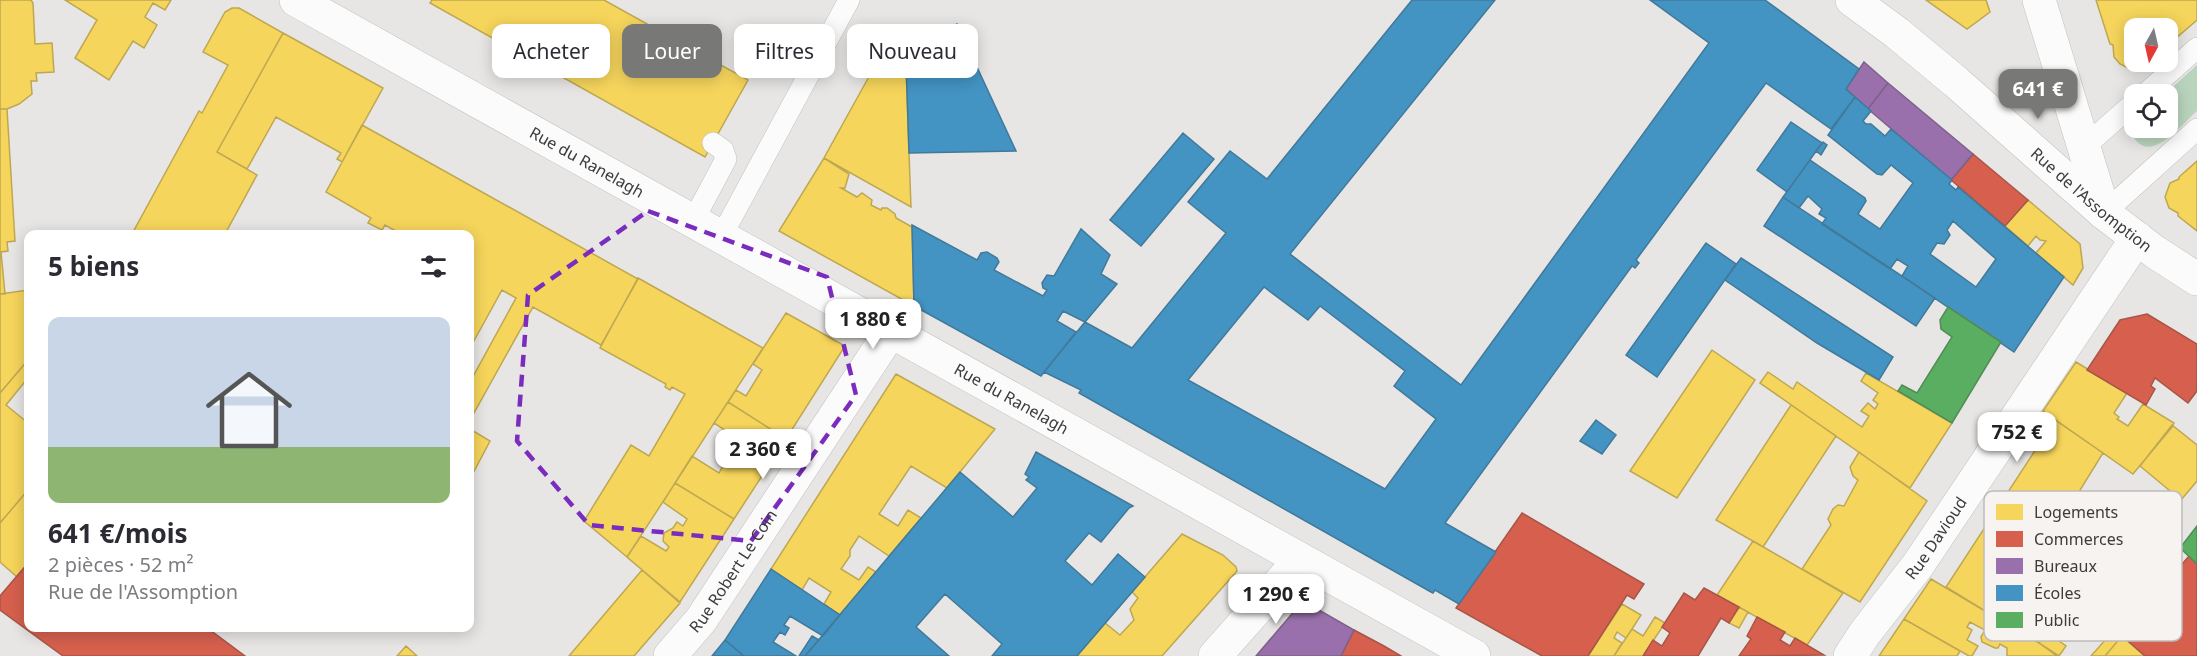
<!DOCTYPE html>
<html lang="fr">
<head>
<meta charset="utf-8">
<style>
  :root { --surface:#fff; --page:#f2f2f3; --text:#2b2b33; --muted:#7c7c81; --accent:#787876 }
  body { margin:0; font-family:"Noto Sans",sans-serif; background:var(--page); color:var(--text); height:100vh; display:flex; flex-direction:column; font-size:22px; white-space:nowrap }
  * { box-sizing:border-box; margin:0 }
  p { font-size:20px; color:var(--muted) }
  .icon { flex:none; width:33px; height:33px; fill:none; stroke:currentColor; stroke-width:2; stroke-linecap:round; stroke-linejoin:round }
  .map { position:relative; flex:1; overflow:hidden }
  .sheet { position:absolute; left:24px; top:230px; width:450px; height:402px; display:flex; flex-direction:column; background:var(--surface); border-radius:12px; box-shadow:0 3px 15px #0003 }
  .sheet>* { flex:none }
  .top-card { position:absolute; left:492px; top:24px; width:570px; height:54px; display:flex; gap:12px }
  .needle { width:39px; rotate:188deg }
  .tools { position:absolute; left:2124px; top:18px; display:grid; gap:12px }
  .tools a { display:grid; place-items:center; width:54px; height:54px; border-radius:12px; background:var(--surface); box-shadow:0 3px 15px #0003; font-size:30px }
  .price { position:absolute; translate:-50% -51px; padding:0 14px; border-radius:12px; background:#fff; color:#222; font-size:20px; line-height:39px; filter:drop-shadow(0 2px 3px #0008) }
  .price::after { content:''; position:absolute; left:50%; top:36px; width:18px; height:14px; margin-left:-9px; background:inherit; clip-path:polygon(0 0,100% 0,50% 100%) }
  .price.selected { background:var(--accent); color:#fff }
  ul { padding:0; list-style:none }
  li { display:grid; align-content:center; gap:12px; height:318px; padding:0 24px }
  li span { display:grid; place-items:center; height:186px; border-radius:12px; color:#555 }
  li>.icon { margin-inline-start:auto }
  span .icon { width:108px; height:108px; fill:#fffc; stroke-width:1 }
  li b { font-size:26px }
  h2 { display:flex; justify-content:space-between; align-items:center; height:72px; padding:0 24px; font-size:26px }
  .tag { padding:0 21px; border-radius:12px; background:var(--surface); box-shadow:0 3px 15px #0003; font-size:21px; line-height:54px }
  .tag.selected { background:var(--accent); color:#fff }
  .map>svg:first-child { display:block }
  .green { fill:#b9d4bd }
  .homes { fill:#f6d55c; stroke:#bea752; stroke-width:1.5 }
  .shops { fill:#d6604d; stroke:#a85548; stroke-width:1.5 }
  .offices { fill:#9970ab; stroke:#7d6089; stroke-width:1.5 }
  .schools { fill:#4393c3; stroke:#41799a; stroke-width:1.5; fill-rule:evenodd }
  .public { fill:#5aae61; stroke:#518c56; stroke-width:1.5 }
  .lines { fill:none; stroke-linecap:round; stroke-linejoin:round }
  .lane-casing { stroke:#c1c1bf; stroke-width:22 }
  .street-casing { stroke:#c1c1bf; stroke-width:34 }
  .lane { stroke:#fbfbfb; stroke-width:21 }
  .street { stroke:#fbfbfb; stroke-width:33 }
  .marked { fill:none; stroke:#7b2cbf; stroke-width:4.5; stroke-dasharray:12 8; stroke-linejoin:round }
  .labels { text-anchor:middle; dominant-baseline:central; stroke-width:6; stroke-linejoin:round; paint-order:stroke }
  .street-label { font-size:16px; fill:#3d3c3b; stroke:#f6f3f0 }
  .key { fill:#f6f3f0; stroke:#bebcba; stroke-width:1.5 }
  .key-label { font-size:16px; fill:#3d3c3b }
</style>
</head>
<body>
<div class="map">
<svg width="2197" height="656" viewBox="0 0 2197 656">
  <rect width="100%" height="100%" fill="#e7e6e4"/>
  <path class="green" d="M2197,65v46c-16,14 -47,55 -64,25l1,-11v3h34v-34h-3z"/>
  <path class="homes" d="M0,0h31l2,3 2,41 17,-1 2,29 -18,1 1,8h-6l1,13 -13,10 -12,5h-7z
    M65,0h106l-6,10 -12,-7 -8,14 12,8 -13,23 -11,-7 -24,39 -34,-22 22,-38z
    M432,0h172l144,80 -43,77 -275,-154z
    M1926,0h60l4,12 -23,17z
    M2096,0h101v20l-29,25v-17h-34v34h13l-11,6h-8l-8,-4 -6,-7 -1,-12 -3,-1z
    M232,8h7l44,25 -66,119 40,23 -32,59h-93l67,-123 3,2 26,-48 -25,-13 22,-40z
    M283,33l100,55 -41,74 -5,-3 4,-6 -65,-36 -29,52 -30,-17z
    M905,33l4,120 2,54 -87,-49 58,-105 -1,-5z
    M0,109h7l8,132 -8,1 1,9 -7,1 4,42h-5z
    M362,125l276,154 -37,66 -68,-38 -63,113v-38l46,-84 -14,-8 -32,58v-114h-69l-16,-9 -3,5 -14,-7 3,-5 -45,-26z
    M824,158l25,16 -4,14h-4l16,9 5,-4 10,7 -1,5 10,5 1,-2h5l8,6 1,4 16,9 2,79 -135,-75z
    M2197,161v70l-19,-15v-3l-9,-5 -4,-11 5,-14 9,-4v-2z
    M2028,200l52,44 3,24 -10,17 -37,-32 10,-12 -6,-1 -4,-4 -8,10 -23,-20z
    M638,278l125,70 -136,209 -43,-36 47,-76 18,11 36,-62 -13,-7 -2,3 -5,-3 1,-3 -66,-36z
    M28,290v70l-28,33v-99z
    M786,313l59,33 -59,93 -58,-37 8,-12 10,6 16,-26 -9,-6z
    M1712,350l43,30 -78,118 -47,-27z
    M28,360v18l-22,27 22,18v67l-28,33v-130z
    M2076,362l51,31 -13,20 5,4 -2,2 11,7 15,-22 31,19 -2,4 -39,47 -90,-63z
    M1768,372l25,17 4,-7 65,45 7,-11 -8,-5 7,-8 7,6 3,-5 -5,-4 5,-7 -17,-12 5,-8 86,50 -42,65 -150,-105z
    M896,374l99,55 -48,59 -36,-22 -32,48 19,12 10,-16 13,8 -32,38 -30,-20 -9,14v6l-9,13 18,11 9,-13 8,5 -36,43 -16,-11 7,-12 -22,-14 -7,12 -31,-21z
    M728,402l58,37 -52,80 -59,-36 17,-27 27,17 5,-9 -7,-5 1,-9 9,-4 4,-6 6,4 3,-4 -26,-17z
    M1791,405l45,31 -73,111 -47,-27z
    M2055,420l48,33 -26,42 11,8 -4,13 -57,87 -3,-3 -16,25 -62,-38z
    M2172,425l25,20v36l-16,19 -41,-34z
    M470,429l20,12 -20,38z
    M1859,452l68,49 -67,101 -58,-33 29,-44 -3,-6 5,-10 5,-4 6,1 14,-26 -5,-4 -3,-9z
    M675,483l59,36 -54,83 -53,-45 14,-21 25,15 3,-4 -6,-6 1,-8 9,-5 4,-6 6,4 4,-7 -24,-17z
    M28,490v73l-11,14 -17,-15v-39z
    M1182,534l41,21 13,12 1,4 -75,85h-85l28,-33 15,12 14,-15 -4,-11 8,-11 -6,-6z
    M1753,541l90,52 -36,52 -90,-50z
    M642,570l38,33 -46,53h-65z
    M1931,579l108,64 18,13h-50v-8l-7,-4 -2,4h-3l-13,-6 -1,-5 4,-7 -15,-8 -3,5 5,3 -5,10 11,6 -6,10h-3l-65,-37z
    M1622,604l19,11 -9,14 -6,9 -9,-6 -3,6 8,5 -8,13h-26z
    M1739,607l9,5 -9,16 -10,-5z
    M1655,617l10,6 -22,33h-29l18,-27 11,7z
    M1904,619l56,32 -3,5h-78z
    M2115,629l7,7 -17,20h-14z
    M2046,632l20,14 -7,10 -20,-13z
    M2122,636l23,20h-40z
    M406,646l11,10h-20z"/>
  <path class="shops" d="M1973,154l55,46 -23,26 -54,-46z
    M2147,314l50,30v47l-9,12 -33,-25 -4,8 4,3 -9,16 -59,-35 33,-50z
    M1522,513l122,71 -10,15 -7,-4 -39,61h-46l-86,-48z
    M2189,556l8,8v92h-52l-24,-21 32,-37 -5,-4 4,-5 5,4z
    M28,563v64h178l39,29h-182l-63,-46v-14z
    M1704,588l35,19 -10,16 -8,-5 -23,38h-55l10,-16 9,6 8,-13 -8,-6 22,-34 11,7z
    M1757,617l28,15 -5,8 10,6 5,-8 29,17 -85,1 12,-17 -4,-3z
    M1354,630l30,16 17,10h-60z"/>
  <path class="offices" d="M1864,62l24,21 -20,26 -22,-20z
    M1888,83l85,71 -22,26 -83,-71z
    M1302,606h10l42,24 -13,26h-85l41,-48z"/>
  <path class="schools" d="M1412,0h83l-205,254 171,131 248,-342 -59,-43h115l94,69 -13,20 9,8 -24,32 -65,-46 -130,177 3,3 -4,5 -3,-2 -187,257 51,29 -37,52 -24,-14 -2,3 -2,-1 -352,-199 2,-3 -37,-18 41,-50 47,26 94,-115 -38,-31 42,-51 37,28zM1264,287l44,33 12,-14 85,65 -11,15 42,33 -51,70 -197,-109z
    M957,24l59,127 -107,2 -4,-120 19,-1 3,-7 13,1 2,5z
    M1855,97l16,14 -8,10 3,3h5l14,12 6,-7 61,51 -3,4 7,6 2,-3 106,90 -50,75 -112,-76 6,-10 -11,-7 -7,10 -68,-45 4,-6 -7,-4 3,-5 -14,-13 -9,12 -16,-11 27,-37 55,38 1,3 -8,13 22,15 33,-46 -22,-18 -9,10 -5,-1 -49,-39zM1953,221l43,38 -20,28 -46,-33 7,-11 7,1 6,-9 -3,-5z
    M1791,122l31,21 -35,49 -30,-22z
    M1183,133l31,26 -73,87 -31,-26z
    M1823,142l4,3 -6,10 -5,-4z
    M1783,197l152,101 -19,28 -152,-100z
    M912,225l65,35 4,-7 6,-1 10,6 2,4 -5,8 49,26 4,-6 -4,-2 -1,-5 5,-8 7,1 27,-47 29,26 -9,19 16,10 -32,38 -22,-11 -6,10 19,11 -35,44 -127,-70z
    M1706,243l30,21 -79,113 -31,-22z
    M1741,258l152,99 -14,23 -62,-37 -92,-63z
    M1596,420l20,15 -14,19 -22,-13z
    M1036,452l97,54 -4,2 -28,34 -12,-9 -24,28 27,24 26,-31 27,23 -68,79h-85l10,-12 -57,-50 -29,33 33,29h-144l155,-184 53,45 24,-29 -11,-8 3,-3 -4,-3z
    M771,569l69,46 -17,21 -33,-20 -6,9 5,3 -4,7 -5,-3 -7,10 23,14h-52l-19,-16z
    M812,636l7,4 -14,16h-6z
    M725,640l19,16h-32z"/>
  <path class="public" d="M1948,307l53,35 -49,81 -54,-32 4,-6 15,8 35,-56 -11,-8 -1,-9z
    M2197,526v38l-17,-16z"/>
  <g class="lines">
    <defs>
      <path id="lane" d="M2145,94l52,-46
        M2084,147l50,-44
        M2104,213l93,-84
        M693,221l33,-62 -3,-9 -10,-7
        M721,237l128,-237"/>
      <g id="street">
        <path id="s1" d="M296,0l1178,656"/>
        <path id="s2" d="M1852,0l45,33 59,49 148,131 51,39 42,27"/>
        <path d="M2039,0l65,213"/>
        <path id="s3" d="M670,656l31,-36 190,-289"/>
        <path d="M1215,656l85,-96"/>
        <path id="s4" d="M1850,656l15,-23 53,-68 219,-327"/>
      </g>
    </defs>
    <use href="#lane" class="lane-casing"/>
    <use href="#street" class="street-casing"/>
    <use href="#lane" class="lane"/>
    <use href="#street" class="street"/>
  </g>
  <path class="marked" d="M648,211l179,66 29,118 -105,146 -162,-16 -72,-84 11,-146z"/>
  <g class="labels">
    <g class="street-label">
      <text stroke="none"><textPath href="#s1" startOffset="333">Rue du Ranelagh</textPath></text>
      <text stroke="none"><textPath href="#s2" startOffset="312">Rue de l'Assomption</textPath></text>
      <text stroke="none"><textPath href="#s1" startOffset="819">Rue du Ranelagh</textPath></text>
      <text stroke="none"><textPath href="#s4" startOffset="146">Rue Davioud</textPath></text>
      <text stroke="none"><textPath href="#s3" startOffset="106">Rue Robert Le Coin</textPath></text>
    </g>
  </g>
  <rect x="1984" y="491" width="198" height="150" rx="9" class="key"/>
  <rect x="1996" y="504" width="27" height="16" fill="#f6d55c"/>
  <rect x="1996" y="531" width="27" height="16" fill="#d6604d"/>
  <rect x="1996" y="558" width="27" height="16" fill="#9970ab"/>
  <rect x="1996" y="585" width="27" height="16" fill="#4393c3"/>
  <rect x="1996" y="612" width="27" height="16" fill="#5aae61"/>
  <g class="key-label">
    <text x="2034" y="518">Logements</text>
    <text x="2034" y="545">Commerces</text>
    <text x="2034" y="572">Bureaux</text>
    <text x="2034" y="599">Écoles</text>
    <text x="2034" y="626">Public</text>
  </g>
</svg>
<div class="tools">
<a><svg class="needle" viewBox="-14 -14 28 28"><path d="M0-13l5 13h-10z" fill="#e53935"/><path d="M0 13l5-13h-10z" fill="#7c7c81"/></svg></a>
<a><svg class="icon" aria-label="locate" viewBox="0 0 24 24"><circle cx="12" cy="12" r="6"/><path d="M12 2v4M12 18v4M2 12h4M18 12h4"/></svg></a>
</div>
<b class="price selected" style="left:2038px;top:120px">641 €</b>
<b class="price" style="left:873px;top:350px">1 880 €</b>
<b class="price" style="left:2017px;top:463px">752 €</b>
<b class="price" style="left:763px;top:480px">2 360 €</b>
<b class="price" style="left:1276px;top:625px">1 290 €</b>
<div class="top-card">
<a class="tag">Acheter</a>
<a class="tag selected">Louer</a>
<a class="tag">Filtres</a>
<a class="tag">Nouveau</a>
</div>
<section class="sheet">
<h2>5 biens<svg class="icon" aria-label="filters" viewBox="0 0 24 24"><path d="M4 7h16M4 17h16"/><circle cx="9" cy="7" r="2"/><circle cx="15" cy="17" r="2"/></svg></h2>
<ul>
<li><span style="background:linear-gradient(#c9d6e8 70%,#8fb573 0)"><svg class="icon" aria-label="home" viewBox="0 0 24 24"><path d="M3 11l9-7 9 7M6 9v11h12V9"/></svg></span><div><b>641 €/mois</b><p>2 pièces · 52 m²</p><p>Rue de l'Assomption</p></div></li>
</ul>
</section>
</div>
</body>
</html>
